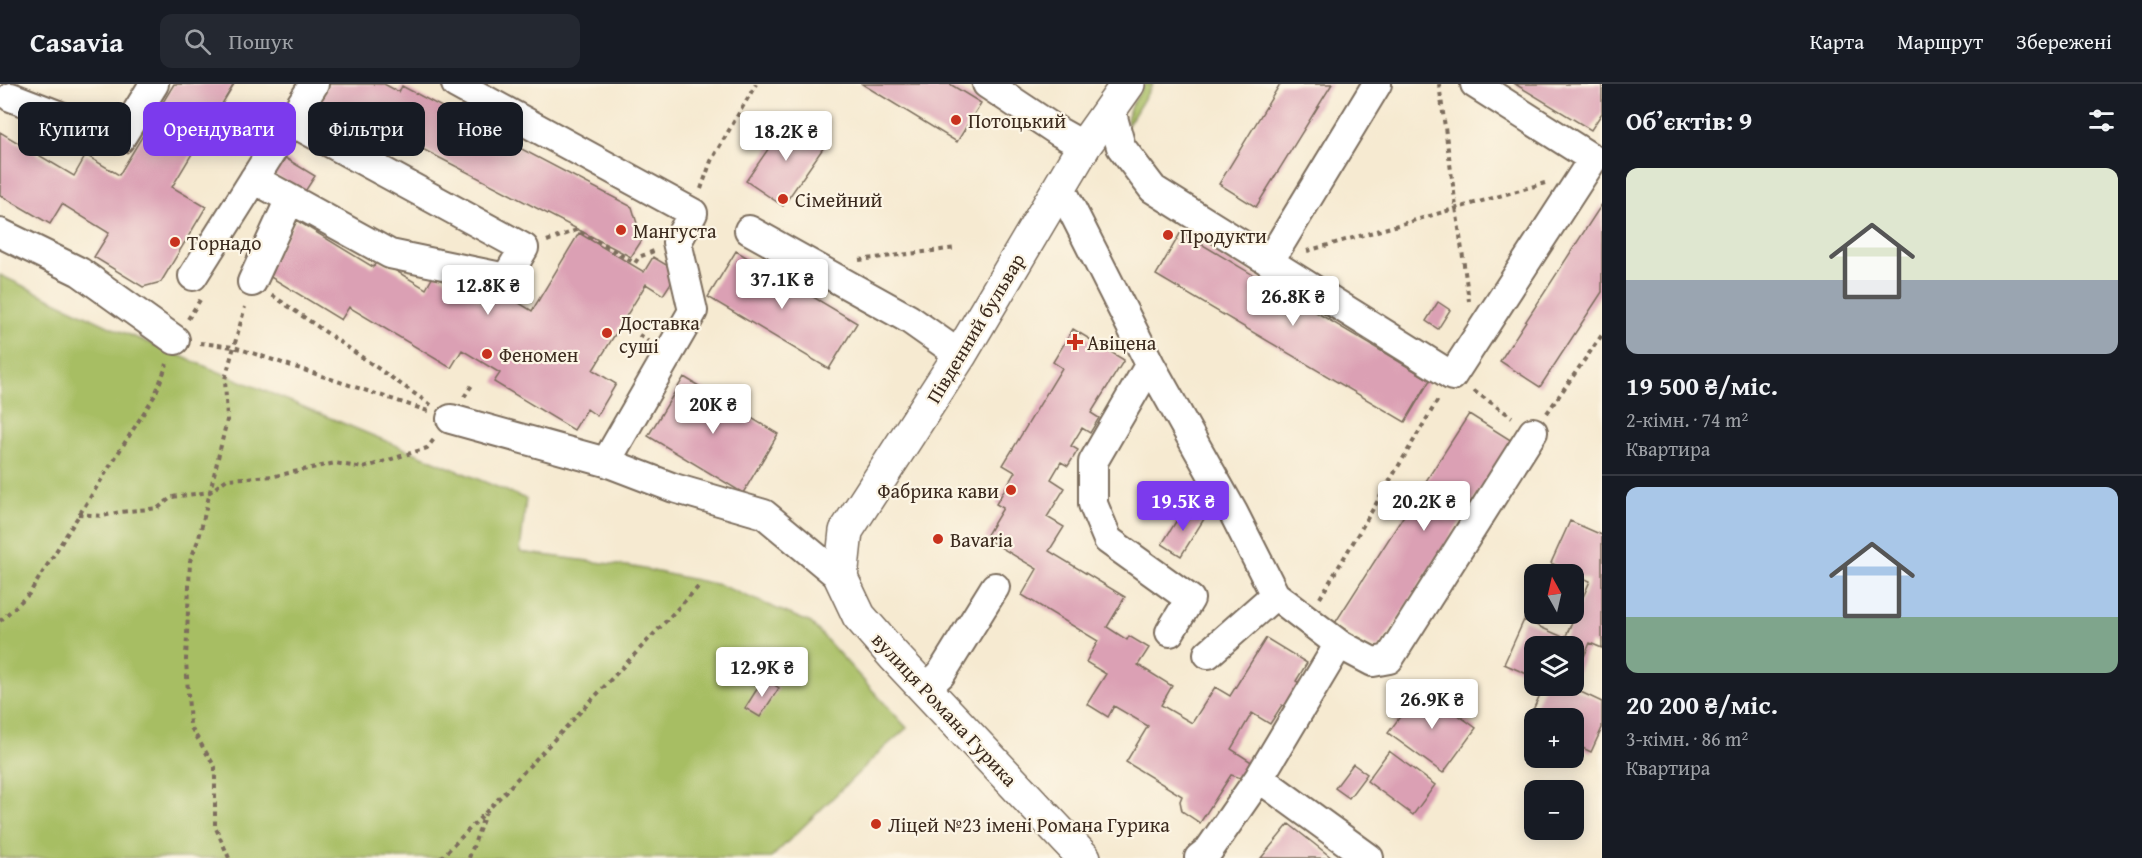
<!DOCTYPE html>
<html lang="uk">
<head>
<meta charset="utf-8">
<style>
  :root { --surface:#171b24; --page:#242831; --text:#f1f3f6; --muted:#9ea1a6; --line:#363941; --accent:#7c3aed }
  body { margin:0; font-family:"Gentium Book Plus",serif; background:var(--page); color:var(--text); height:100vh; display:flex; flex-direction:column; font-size:22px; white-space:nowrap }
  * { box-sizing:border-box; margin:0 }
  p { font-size:20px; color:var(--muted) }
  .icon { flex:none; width:33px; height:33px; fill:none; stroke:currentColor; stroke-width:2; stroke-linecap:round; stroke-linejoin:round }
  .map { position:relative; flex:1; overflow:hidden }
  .drawer { display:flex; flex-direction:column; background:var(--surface); width:540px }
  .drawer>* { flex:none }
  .guide { position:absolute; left:18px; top:18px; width:570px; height:54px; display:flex; gap:12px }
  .needle { width:39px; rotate:352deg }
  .controls { position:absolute; left:1524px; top:480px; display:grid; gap:12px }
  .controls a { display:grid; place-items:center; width:60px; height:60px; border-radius:12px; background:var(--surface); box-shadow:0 3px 15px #0003; font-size:30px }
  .price { position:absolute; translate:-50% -51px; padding:0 14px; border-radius:6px; background:#fff; color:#222; font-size:20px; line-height:39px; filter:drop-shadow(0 2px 3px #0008) }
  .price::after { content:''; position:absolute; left:50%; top:36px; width:18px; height:14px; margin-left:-9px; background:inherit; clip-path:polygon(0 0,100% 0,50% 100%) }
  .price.on { background:var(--accent); color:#fff }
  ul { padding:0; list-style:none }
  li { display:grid; align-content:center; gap:12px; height:318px; padding:0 24px }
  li+li { border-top:2px solid var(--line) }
  li span { display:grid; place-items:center; height:186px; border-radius:12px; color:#555 }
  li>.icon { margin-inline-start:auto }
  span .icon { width:108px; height:108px; fill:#fffc; stroke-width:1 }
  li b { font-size:26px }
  h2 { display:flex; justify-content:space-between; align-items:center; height:72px; padding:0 24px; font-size:26px }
  .chip { padding:0 21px; border-radius:12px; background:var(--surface); box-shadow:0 3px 15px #0003; font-size:21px; line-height:54px }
  .chip.on { background:var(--accent); color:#fff }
  header { display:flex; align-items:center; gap:36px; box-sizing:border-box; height:84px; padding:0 30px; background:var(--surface); border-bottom:2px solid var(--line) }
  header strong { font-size:28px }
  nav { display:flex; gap:33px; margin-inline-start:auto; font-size:21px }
  .search { width:420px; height:54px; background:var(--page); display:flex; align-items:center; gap:15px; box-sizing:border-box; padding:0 21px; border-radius:12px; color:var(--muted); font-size:22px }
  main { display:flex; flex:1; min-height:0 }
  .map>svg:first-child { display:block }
  .green { fill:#a7be63; stroke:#717440; stroke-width:1.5 }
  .building { fill:#dba0b4 }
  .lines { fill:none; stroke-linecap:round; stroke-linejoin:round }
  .minor-casing { stroke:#7c6d5d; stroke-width:32 }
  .major-casing { stroke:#7c6d5d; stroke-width:36 }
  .path { stroke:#7c6d5d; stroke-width:4; stroke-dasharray:4.5 4.5; stroke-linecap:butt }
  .minor { stroke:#fff; stroke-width:28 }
  .major { stroke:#fff; stroke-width:33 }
  .poi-dot { fill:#c8321e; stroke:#fcf5e5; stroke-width:2 }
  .labels { text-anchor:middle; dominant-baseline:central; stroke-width:4.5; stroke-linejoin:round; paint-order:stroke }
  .poi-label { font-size:20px; fill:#3b2a1e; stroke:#fcf5e5; text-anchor:start }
  .street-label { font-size:20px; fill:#3b2a1e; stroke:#fcf5e5 }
</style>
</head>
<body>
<header>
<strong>Casavia</strong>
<div class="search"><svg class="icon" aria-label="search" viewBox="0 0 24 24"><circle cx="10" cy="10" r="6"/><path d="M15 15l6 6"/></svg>Пошук</div>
<nav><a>Карта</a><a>Маршрут</a><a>Збережені</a></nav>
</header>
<main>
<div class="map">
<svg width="1602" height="774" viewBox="0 0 1602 774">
  <rect width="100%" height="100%" fill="#fcf5e5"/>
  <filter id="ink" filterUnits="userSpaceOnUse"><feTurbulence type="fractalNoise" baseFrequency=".0167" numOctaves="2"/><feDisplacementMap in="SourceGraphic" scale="12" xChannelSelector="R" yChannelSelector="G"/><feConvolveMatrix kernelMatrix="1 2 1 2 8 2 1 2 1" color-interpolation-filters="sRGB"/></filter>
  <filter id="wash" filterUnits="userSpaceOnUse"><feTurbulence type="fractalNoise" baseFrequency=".008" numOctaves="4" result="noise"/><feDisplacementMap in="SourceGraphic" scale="24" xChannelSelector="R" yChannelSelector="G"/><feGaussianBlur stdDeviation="1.35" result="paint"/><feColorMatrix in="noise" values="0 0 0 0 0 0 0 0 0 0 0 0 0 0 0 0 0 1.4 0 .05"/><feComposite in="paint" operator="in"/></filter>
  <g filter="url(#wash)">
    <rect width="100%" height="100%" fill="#f6ead1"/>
    <path class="green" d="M1145,0h8l-25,41c-4,-14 10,-29 17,-41z
      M0,191l108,51 418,173 -6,53 114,15 86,18 91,38 96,105 -23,20 -113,110h-771z"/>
    <g id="blocks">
      <path class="building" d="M174,0h60l-62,103 34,20 -45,75 -18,5 -49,-30 15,-24 -47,-29 -12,20 -50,-29v-63l74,44 12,-21 33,20z
        M328,0h56l15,8 3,-6 230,121 10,33 -11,17 -251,-130 -3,6 -59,-31z
        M862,0h88l31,19 -24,39z
        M1280,0h52l-76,123 -37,-23z
        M1515,0h87v29l-11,17z
        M789,35l37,25 -43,62 -37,-25z
        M282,72l33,20 -11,17 -33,-20z
        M1602,120v88l-62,95 -40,-26z
        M296,136l77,47 5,-7 48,29 9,-16 54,33 9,-16 34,21 47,-78 65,39 9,-15 25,15 -15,23 -17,-11 -53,86 23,14 -19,32 -10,-7 -13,21 -80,-48 6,-9 -38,-23 -11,18 -102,-61 -8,13 -77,-47z
        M1181,148l249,148 -25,42 -249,-147z
        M736,167l121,72 -28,46 -121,-72z
        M1438,218l12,8 -12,19 -12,-8z
        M1073,245l51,31 -33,53 8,5 -9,15 -8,-5 -11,18 7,4 -10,16 -7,-4 -10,17 14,9 -18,29 17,10 -15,24 76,46 -18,30 20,13 2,-4 20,12 -11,17 34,21 -11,19 31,18 23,-36 15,9 36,-58 41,25 -11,18 5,3 -15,23 -4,-2 -12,19 -18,-11 -21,36 22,14 -7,11 -5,4 -10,-3 -31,48 -18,-12 -2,-10 2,-5 -56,-34 22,-36 -34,-20 -6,11 -21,-13 19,-30 -20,-12 12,-21 -76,-46 15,-26 -52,-31 18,-30 -7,-4 19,-32 -12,-7 59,-97 -9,-6z
        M684,293l94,57 -35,59 -95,-57z
        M1469,330l43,27 -134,209 -43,-27z
        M1185,423l19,12 -23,37 -19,-12z
        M1570,437l32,14v113l-12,-5 -16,37v-34h-40v31l-30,-13 20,-44 41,18 25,-57 -39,-18z
        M764,594l15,10 -19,29 -15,-9z
        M1544,602h27l-1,1 32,15v26l-11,24 -17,-8v-26h-40v9l-7,-4z
        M1421,604l55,40 -33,45 -55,-40z
        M1389,667l46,34 -22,30 -46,-34z
        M1353,680l14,10 -18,24 -14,-10z
        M1289,740l43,34h-71z"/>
    </g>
  </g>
  <g filter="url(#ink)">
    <use href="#blocks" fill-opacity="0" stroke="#7c6d5d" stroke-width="1.5"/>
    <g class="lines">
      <defs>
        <path id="minor" d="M456,0l237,129 -16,29 16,69 -87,151
          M987,0l72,48 25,14
          M11,13l109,42 34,-55
          M1111,26l10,37 32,42 299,187 141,-217 -118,-75
          M254,95l136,75 116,24 18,-30 -234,-127
          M1060,102l90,178 83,148 42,83 64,49 -80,134 -50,72 -10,8
          M749,146l160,89 51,36
          M0,149l80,39 95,68
          M1269,178l108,-178
          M193,192l121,-192
          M252,198l38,-83
          M1150,280l-57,98v42l15,36 82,59 -20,33
          M451,335l155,43 68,26 90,26 77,64
          M1339,560l34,18 16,-3 144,-227
          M1208,570l67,-59
          M925,605l16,-15 54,-87
          M1259,694l110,80"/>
        <path id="major" d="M1084,774l-190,-202 -35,-40 -18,-38 5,-47 114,-176 124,-209 44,-62"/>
      </defs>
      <use href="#minor" class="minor-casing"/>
      <use href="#major" class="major-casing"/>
      <path class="path" d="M1439,0l30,217
        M701,105l10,-28 45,-77
        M547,157l30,-11 58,33 4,-6 15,-6
        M1307,167l238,-68
        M859,176l98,-12
        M272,211l159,110
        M188,235l12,-19
        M639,251l9,6
        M200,259l34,4 194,64
        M1474,307l38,26
        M464,313l8,-12
        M1547,329l55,-78
        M78,430l25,2 17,-4 38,-4 14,-11 38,-5 17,-13 48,-3 60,-13 28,5 64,-20 8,-10
        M1320,514l119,-200
        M0,537l29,-27 126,-199 12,-31
        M229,774l-14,-32v-59l-25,-41 -4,-66 4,-99 9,-23 28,-118 -2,-41 20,-72
        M441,774l45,-46 213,-226
        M469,774l16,-44"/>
      <use href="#minor" class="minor"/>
      <use href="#major" class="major"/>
    </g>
  </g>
  <g class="poi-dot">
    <circle cx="956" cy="36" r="6"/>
    <circle cx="783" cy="115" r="6"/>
    <circle cx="621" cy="146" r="6"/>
    <circle cx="1168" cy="151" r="6"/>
    <circle cx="175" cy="158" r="6"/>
    <circle cx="607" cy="249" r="6"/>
    <path d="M1072 249h6v6h6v6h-6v6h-6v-6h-6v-6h6z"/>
    <circle cx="487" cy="270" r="6"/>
    <circle cx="1011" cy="406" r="6"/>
    <circle cx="938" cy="455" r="6"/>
    <circle cx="876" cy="740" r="6"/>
  </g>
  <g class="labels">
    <g class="poi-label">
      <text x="968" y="36">Потоцький</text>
      <text x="795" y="115">Сімейний</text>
      <text x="633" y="146">Мангуста</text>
      <text x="1180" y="151">Продукти</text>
      <text x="187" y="158">Торнадо</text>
      <text x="619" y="238">Доставка<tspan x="619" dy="23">суші</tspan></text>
      <text x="1087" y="258">Авіцена</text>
      <text x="499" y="270">Феномен</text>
      <text x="999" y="406" text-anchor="end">Фабрика кави</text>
      <text x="950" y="455">Bavaria</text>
      <text x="888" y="740">Ліцей №23 імені Романа Гурика</text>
    </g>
    <g class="street-label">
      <text transform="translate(975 244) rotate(-59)">Південний бульвар</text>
      <text transform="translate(945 625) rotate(47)">вулиця Романа Гурика</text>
    </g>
  </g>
</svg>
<div class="controls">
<a><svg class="needle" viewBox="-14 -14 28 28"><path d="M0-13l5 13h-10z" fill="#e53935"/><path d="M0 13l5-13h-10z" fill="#9ea1a6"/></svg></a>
<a><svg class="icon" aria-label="layers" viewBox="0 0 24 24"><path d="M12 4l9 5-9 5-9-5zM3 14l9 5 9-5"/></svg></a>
<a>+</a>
<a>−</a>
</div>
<b class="price" style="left:786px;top:78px">18.2K ₴</b>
<b class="price" style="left:782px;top:226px">37.1K ₴</b>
<b class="price" style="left:488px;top:232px">12.8K ₴</b>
<b class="price" style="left:1293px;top:243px">26.8K ₴</b>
<b class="price" style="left:713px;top:351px">20K ₴</b>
<b class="price on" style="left:1183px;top:448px">19.5K ₴</b>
<b class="price" style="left:1424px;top:448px">20.2K ₴</b>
<b class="price" style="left:762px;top:614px">12.9K ₴</b>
<b class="price" style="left:1432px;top:646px">26.9K ₴</b>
<div class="guide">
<a class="chip">Купити</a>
<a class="chip on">Орендувати</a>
<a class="chip">Фільтри</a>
<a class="chip">Нове</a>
</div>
</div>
<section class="drawer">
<h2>Об’єктів: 9<svg class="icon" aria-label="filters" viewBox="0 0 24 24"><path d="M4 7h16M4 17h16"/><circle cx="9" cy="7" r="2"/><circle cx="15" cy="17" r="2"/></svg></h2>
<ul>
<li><span style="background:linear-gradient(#dfe7d0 60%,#9aa5b1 0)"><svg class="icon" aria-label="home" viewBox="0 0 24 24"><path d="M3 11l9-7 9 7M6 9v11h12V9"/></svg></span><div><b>19 500 ₴/міс.</b><p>2-кімн. · 74 m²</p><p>Квартира</p></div></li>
<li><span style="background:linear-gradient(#a9c7e8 70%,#7fa58c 0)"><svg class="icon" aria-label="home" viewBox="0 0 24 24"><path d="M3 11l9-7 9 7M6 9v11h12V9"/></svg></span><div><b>20 200 ₴/міс.</b><p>3-кімн. · 86 m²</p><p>Квартира</p></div></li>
</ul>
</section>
</main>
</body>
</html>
